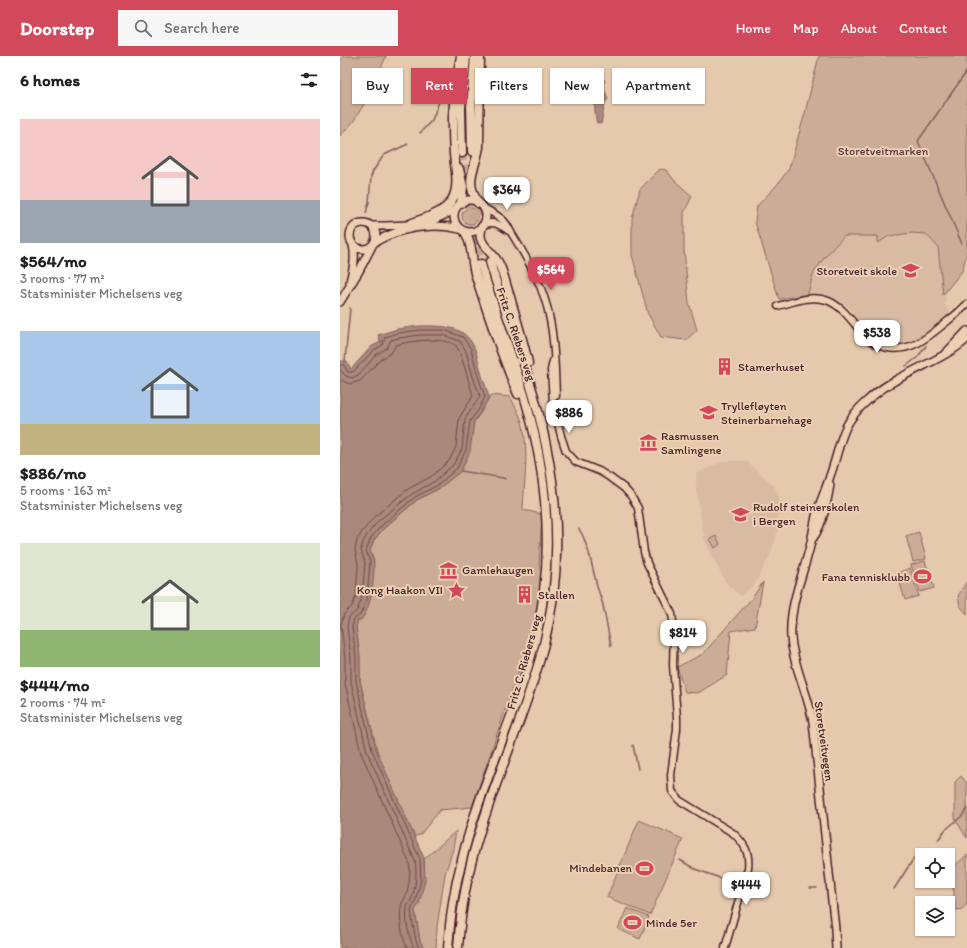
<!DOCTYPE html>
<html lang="en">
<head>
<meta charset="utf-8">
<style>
  :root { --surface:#fff; --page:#f6f6f6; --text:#202124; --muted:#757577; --accent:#d1495b }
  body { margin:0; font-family:Itim,sans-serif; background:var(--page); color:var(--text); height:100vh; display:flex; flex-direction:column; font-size:15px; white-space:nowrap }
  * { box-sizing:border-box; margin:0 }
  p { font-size:13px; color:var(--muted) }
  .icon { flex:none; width:22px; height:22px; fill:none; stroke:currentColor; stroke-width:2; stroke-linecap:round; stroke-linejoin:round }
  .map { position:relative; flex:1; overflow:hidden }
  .panel { display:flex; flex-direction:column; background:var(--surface); width:340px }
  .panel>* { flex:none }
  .hud { position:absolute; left:12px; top:12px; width:380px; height:36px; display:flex; gap:8px }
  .controls { position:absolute; left:575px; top:792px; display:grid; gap:8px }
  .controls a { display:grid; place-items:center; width:40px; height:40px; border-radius:0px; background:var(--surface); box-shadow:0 1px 3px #0004; font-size:20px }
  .price { position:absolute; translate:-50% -34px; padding:0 9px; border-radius:8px; background:#fff; color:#222; font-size:13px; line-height:26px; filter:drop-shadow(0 1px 2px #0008) }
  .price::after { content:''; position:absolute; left:50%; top:24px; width:12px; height:9px; margin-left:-6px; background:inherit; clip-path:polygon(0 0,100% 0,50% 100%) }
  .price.current { background:var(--accent); color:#fff }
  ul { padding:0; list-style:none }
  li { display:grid; align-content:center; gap:8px; height:212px; padding:0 20px }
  li span { display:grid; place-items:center; height:124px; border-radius:0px; color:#555 }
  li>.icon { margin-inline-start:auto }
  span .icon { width:72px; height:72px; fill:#fffc; stroke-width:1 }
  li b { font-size:17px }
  h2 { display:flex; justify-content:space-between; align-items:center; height:48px; padding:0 20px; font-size:17px }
  .tag { padding:0 14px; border-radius:0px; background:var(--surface); box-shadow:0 1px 3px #0004; font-size:14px; line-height:36px }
  .tag.current { background:var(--accent); color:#fff }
  header { display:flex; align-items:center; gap:24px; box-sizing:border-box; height:56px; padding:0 20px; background:var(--accent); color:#fff }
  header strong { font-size:19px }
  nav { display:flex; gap:22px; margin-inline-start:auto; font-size:14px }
  .search { width:280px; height:36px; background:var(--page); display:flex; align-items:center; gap:10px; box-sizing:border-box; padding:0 14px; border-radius:0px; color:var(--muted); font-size:15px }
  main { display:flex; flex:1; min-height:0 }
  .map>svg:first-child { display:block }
  .built { fill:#d8bba2 }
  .green { fill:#cbad97; stroke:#8a6661 }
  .water { fill:#aa887b; stroke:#845e5b }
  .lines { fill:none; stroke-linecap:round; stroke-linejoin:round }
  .shore { stroke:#70494b; stroke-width:1 }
  .stream { stroke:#845e5b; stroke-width:1.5 }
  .highway-tunnel { stroke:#c6a793; stroke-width:8; stroke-dasharray:8 4; stroke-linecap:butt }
  .secondary-casing { stroke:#4a1f2b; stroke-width:9 }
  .primary-casing { stroke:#4a1f2b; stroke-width:10 }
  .highway-casing { stroke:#4a1f2b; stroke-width:11 }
  .secondary { stroke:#ebd0b2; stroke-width:6 }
  .primary { stroke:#ebd0b2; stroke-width:7 }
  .highway { stroke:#ebd0b2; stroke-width:8 }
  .labels { text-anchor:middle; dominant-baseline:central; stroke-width:4; stroke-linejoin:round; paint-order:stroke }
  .park-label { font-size:12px; fill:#5d343b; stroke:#ebd0b2 }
  .poi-label { font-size:12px; fill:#4a1f2b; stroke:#ebd0b2; text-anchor:start }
  .street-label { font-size:12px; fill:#4a1f2b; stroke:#ebd0b2 }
</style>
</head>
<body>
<header>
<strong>Doorstep</strong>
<div class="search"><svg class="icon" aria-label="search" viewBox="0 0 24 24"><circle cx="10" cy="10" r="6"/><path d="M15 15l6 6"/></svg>Search here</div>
<nav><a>Home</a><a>Map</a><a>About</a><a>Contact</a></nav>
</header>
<main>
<section class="panel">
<h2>6 homes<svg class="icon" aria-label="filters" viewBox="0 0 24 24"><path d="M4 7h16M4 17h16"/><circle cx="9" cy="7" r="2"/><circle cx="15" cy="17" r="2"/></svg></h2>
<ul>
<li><span style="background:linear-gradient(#f6c9c9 65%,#9aa5b1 0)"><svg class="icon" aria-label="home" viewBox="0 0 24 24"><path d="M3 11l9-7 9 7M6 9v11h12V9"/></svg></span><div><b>$564/mo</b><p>3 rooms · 77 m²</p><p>Statsminister Michelsens veg</p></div></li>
<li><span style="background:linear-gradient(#a9c7e8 75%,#c2b280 0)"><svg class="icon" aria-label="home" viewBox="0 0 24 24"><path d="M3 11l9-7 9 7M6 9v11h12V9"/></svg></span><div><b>$886/mo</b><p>5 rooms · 163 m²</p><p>Statsminister Michelsens veg</p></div></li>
<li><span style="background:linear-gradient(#dfe7d0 70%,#8fb573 0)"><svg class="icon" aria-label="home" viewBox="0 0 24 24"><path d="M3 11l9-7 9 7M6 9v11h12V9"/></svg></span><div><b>$444/mo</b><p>2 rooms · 74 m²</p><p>Statsminister Michelsens veg</p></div></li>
</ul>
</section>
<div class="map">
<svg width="627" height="892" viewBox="0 0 627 892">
  <rect width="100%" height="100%" fill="#e5c9ad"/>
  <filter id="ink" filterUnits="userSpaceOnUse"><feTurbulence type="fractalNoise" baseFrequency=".025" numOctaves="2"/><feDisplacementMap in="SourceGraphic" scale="8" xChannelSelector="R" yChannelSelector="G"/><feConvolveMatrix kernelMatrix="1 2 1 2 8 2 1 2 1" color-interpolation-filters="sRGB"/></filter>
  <g filter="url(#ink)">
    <path class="built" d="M571,177l15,1 12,13 5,48 3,3 -1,7 5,8 -4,4 -17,15 -12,7 -17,5 -18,-3 -9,-4 -16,-18 -6,-10 -11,-8 -15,-7h-17l5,-20 11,-16 20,-22h34v7l11,-7z
      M383,405h23l28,25 5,10 -1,35 -8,24 -16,30 -13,11 -15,-13 -21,-41 -9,-53 1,-16z"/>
    <path class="green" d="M3,0h43l-14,35 -19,31 -13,14v-75z
      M479,0h148v197l-5,18 -19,24 -5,-48 -12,-13 -15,-1 -22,3 -11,7v-7h-34l-20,22 -11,16 -5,20 -29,5 -24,-77 2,-16 19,-20 13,-17 16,-56z
      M320,113l6,1 9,11 17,15 -8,17v37l5,53 8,27 -11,10 -25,-3 -13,-23 -16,-59v-36l8,-30z
      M122 160a8 8 0 1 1 16 0a8 8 0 1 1-16 0Z
      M152,339l18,2c5,9 11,19 13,29 6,27 1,56 0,84l19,4 -3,51 4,11 -5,41 -18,54 -1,-1 -47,137 -32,3 -20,25 -5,1 -8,-14 -28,-65 -19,-76v-24l-4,-30 18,-66 -4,-10 4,-11 10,-12 33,-28 23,-12 32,-56 2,-10 8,-11 7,-14z
      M579,476l7,27 -13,3 -7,-26z
      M376,480l4,8 -5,4 -5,-9z
      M585,505l9,27 -14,4 -9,-27z
      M570,512l9,28 -14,4 -8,-27z
      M627,525v33l-7,-8 -2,-10z
      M423,526l-8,45 -24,4 -4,44 -29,18 -13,-1 -8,-25 26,-13 49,-56z
      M621,720l6,7v55l-12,-19v-37z
      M299,764l44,19 -33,76 -43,-18z
      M116,775l-3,18 -8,25 -8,53 -1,21h-12l-4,-7 -5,-31c8,-12 11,-36 9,-51z
      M627,799v49l-5,5 -6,1 -2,-10v-9l-5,-15 3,-8z
      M287,852l22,9 -9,22 -22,-10z"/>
    <path class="water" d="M257,22l5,3 3,-1 -2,4 2,3 -3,1v2l3,1 3,8 -3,4 -4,21 -4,-1c-2,-6 -4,-24 0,-30l-3,-3 3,-6 -1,-3z
      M79,270c21,0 45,-2 55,21 3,6 4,14 6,21 2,10 7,20 9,30l-15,24 -4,29 -9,20 -21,17 -23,12 -33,28 -10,12 -4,11c1,4 3,8 4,12 0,17 -2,44 -13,57h-3l-2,7 4,30v24l16,68 48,109 1,22 -6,24 -4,6 5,31 4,7h-84v-587h7l4,8 21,-23 11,-5h-3l-2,-6 19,-6z"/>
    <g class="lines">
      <path class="shore" d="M0,309h4l4,7h5l21,-22 9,-5 2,-8 13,-4 22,-3h24l19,7 8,12 7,27 7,21 -6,12 -9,12 -4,29 -9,18 -19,17 -23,12 -33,28 -11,13 -5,13 4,11 -3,37 -7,16 -6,4 -2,8 4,30v24l16,69 48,109 1,21 -6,22 -4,8 1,9 4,22 3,7
        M0,314l6,6 6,2 6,-3 19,-21 10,-6 4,-8 8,-2 21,-3h23l17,6 6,10 7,26 7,19 -15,23 -3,30 -9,16 -18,16 -23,13 -34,27 -11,14 -4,7 -2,8 4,13 -3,34 -5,14 -8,6 -2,9 4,32v24l16,70 48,109c2,13 1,27 -4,39 -1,3 -4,5 -4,8 -2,12 2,30 7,40
        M0,324l10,4 10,-3 21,-22 10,-6 5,-8c13,-4 50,-9 60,1 5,5 14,40 17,50l-14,22 -3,29 -7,14 -17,15 -24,13 -34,28 -12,15 -5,8 -2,10 3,14 -2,32 -4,10 -8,8 -3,11 4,33v25l16,70 48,109c2,12 0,23 -3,34 -2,4 -5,7 -5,12 -2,11 1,29 6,40"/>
      <path class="stream" d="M80,77l12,-13 15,-39
        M26,157l3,-11 2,-25 2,-6 11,-16 24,-11
        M622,188l-44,-103 49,-70
        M579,299l7,-9
        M5,305l5,-53
        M566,310l12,-9
        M121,415l42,7 2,1
        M239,473l4,7 6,17 8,33 6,19 8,41
        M293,689l5,24
        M598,784l7,-10 17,-14 5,-8
        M340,804l15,9 36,13
        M470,832h7
        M554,833l20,-31 12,-7"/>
      <path class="highway-tunnel" d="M122,97l5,44 14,67
        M136,140l7,38"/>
      <defs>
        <path id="secondary" d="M144,152c7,4 14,7 20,13 4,4 5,8 8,13 16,26 33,55 38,86 5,24 5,52 6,76
          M143,169c11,-5 17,0 26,6
          M438,250c15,-4 32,-11 48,-6 18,6 27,24 40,37 6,6 13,9 21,11 24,4 40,-10 57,-24 8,-6 16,-13 23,-20
          M213,305l-2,9 2,32 8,34 5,15 10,11 23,9 10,6 15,11 7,8 7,12 6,44 3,11 25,51 2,15 -1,36 4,53v11l-6,46 1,16 7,9 54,33c11,10 17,19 15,35l-23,80"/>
        <path id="primary" d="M114 160a16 16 0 1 1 32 0a16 16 0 1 1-32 0Z
          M10 180a13 13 0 1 1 26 0a13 13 0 1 1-26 0Z
          M32,170c29,0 59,0 83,-17
          M35,186c24,-14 58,-20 85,-13
          M10,226c3,-13 6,-24 3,-37
          M0,246l19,-31 13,-25
          M608,295l19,-20
          M473,482c10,-14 14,-36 17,-53
          M496,892l-1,-19 -22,-207c-5,-29 -20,-56 -22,-85 -2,-34 13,-63 20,-95 2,-9 3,-17 5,-26 4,-14 10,-27 14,-40 6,-16 9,-34 16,-49 5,-10 13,-19 21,-26 29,-28 70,-36 100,-62"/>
        <path id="highway" d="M132,95l-1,-47 4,-48
          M122,97l-1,-45 5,-51
          M119,113l4,18 -2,16
          M138,147c-14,-24 -3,-32 1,-56l1,-91
          M70,168c14,-6 34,-10 42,-24 8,-14 3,-31 2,-46 -1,-12 -1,-25 -1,-37 1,-21 4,-40 8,-61
          M142,171c-7,17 11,24 17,37 5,10 7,22 11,33 6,22 13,43 18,66
          M125,176c8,12 6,27 10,41 13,41 26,81 43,121
          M108,892c2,-30 6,-59 14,-88 18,-75 54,-144 73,-219 20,-81 13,-166 -11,-246 -13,-44 -31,-87 -43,-131
          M118,892c3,-45 12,-89 27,-132 19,-58 44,-113 59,-172 23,-90 12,-180 -16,-267 -12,-39 -27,-76 -38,-115"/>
      </defs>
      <use href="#secondary" class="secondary-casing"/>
      <use href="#primary" class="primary-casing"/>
      <use href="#highway" class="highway-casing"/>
      <use href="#secondary" class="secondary"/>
      <use href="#primary" class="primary"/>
      <use href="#highway" class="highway"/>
    </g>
  </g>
  <defs>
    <symbol id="school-bare" viewBox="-9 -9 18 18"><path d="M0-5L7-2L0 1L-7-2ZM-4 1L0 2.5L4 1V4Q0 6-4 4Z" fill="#d1495b" stroke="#ebd0b2" stroke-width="2.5" paint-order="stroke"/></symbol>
    <symbol id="building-bare" viewBox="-9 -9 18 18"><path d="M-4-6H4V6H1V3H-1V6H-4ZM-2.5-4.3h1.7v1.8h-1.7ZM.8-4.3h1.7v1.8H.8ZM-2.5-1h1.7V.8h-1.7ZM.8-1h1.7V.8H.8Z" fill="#d1495b" stroke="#ebd0b2" stroke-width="2.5" paint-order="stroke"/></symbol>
    <symbol id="museum-bare" viewBox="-9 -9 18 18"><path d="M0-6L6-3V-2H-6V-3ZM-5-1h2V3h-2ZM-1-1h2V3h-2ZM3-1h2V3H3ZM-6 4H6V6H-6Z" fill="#d1495b" stroke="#ebd0b2" stroke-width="2.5" paint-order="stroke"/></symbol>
    <symbol id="stadium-bare" viewBox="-9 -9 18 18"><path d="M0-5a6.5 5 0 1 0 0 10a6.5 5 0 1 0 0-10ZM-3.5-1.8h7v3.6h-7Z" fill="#d1495b" stroke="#ebd0b2" stroke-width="2.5" paint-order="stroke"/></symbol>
    <symbol id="sight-bare" viewBox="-9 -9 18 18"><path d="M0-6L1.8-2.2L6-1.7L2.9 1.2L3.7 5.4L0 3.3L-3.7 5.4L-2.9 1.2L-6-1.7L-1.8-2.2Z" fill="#d1495b" stroke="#ebd0b2" stroke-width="2.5" paint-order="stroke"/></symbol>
  </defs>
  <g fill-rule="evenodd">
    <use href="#school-bare" x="558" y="202" width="25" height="25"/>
    <use href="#building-bare" x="372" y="298" width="25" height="25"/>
    <use href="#school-bare" x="356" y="344" width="25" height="25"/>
    <use href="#museum-bare" x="296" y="374" width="25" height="25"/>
    <use href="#school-bare" x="388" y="446" width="25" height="25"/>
    <use href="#museum-bare" x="96" y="502" width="25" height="25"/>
    <use href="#stadium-bare" x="570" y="508" width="25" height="25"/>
    <use href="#sight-bare" x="104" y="522" width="25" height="25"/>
    <use href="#building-bare" x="172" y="526" width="25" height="25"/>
    <use href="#stadium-bare" x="292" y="800" width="25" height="25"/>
    <use href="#stadium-bare" x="280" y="854" width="25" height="25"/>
  </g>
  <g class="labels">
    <g class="park-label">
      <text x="543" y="95">Storetveitmarken</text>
    </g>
    <g class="poi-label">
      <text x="557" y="215" text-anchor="end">Storetveit skole</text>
      <text x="398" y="311">Stamerhuset</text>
      <text x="381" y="350">Tryllefløyten<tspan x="381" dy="14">Steinerbarnehage</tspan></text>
      <text x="321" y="380">Rasmussen<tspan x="321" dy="14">Samlingene</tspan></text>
      <text x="413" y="451">Rudolf steinerskolen<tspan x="413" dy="14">i Bergen</tspan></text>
      <text x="122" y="514">Gamlehaugen</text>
      <text x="570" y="521" text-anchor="end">Fana tennisklubb</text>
      <text x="103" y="534" text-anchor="end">Kong Haakon VII</text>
      <text x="198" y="539">Stallen</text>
      <text x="292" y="812" text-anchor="end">Mindebanen</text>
      <text x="306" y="867">Minde 5er</text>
    </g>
    <g class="street-label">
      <text transform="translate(176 278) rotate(71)">Fritz C. Riebers veg</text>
      <text transform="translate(184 606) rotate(-74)">Fritz C. Riebers veg</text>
      <text transform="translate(484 685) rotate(82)">Storetveitvegen</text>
    </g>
  </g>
</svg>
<div class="controls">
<a><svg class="icon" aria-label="locate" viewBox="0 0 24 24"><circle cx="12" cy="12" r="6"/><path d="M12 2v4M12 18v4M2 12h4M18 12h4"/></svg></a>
<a><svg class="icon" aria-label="layers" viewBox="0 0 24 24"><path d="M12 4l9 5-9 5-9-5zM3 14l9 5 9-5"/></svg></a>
</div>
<b class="price" style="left:167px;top:155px">$364</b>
<b class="price current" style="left:211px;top:235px">$564</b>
<b class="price" style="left:537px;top:298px">$538</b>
<b class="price" style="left:229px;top:378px">$886</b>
<b class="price" style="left:343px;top:598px">$814</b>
<b class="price" style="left:406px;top:850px">$444</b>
<div class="hud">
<a class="tag">Buy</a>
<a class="tag current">Rent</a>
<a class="tag">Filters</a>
<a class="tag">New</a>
<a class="tag">Apartment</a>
</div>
</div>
</main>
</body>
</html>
